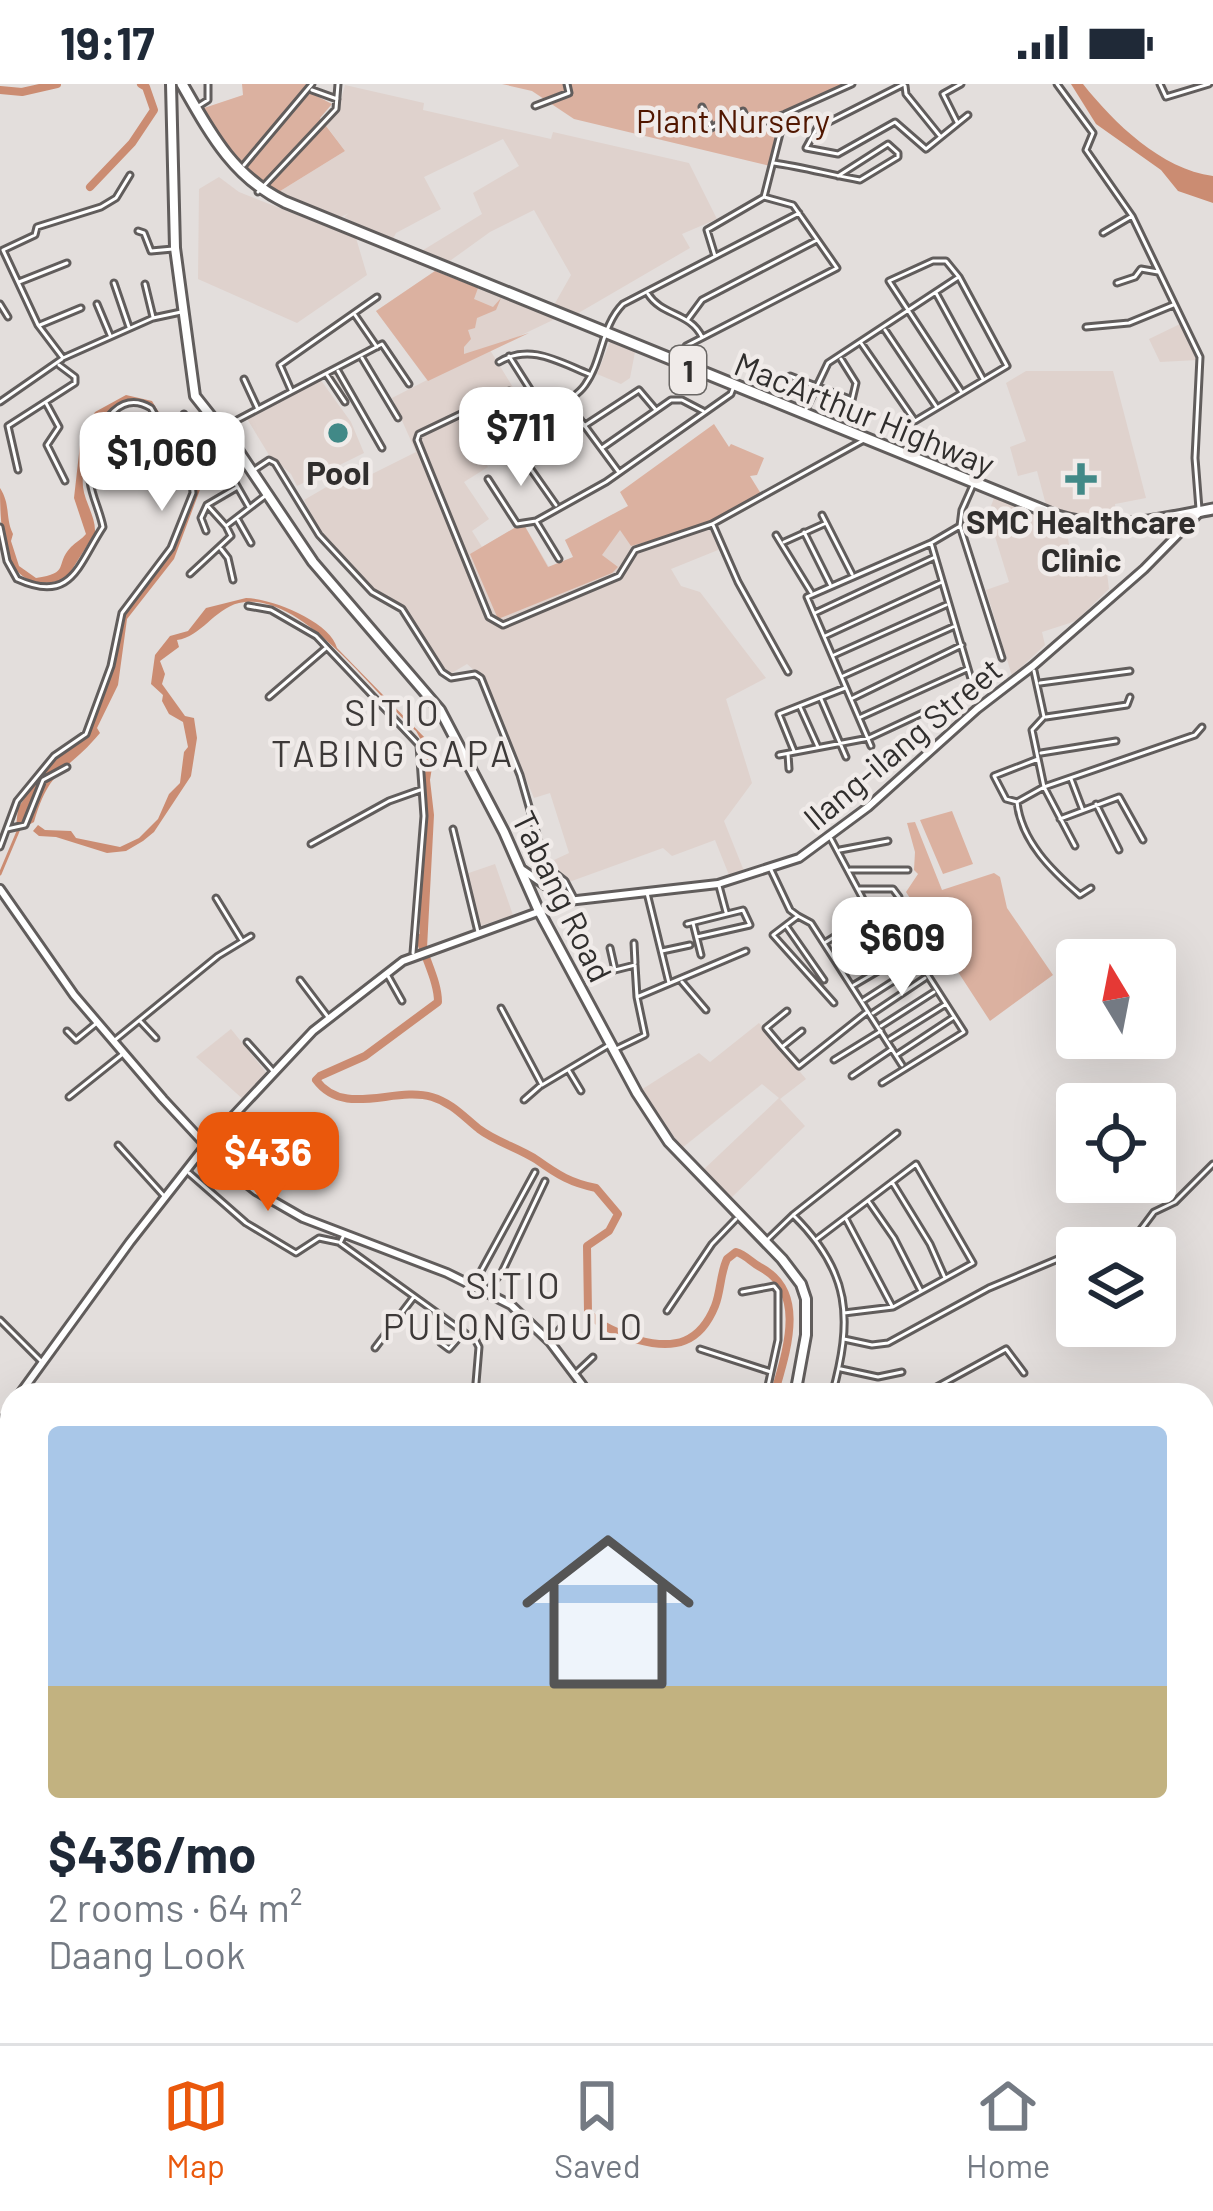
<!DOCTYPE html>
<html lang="en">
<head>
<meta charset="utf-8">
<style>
  :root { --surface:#fff; --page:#f2f2f3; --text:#1f2937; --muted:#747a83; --line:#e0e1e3; --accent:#ea580c }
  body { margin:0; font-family:Barlow,sans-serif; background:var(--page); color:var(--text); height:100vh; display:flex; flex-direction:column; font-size:45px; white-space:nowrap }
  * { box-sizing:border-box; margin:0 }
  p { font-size:39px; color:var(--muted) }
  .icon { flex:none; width:66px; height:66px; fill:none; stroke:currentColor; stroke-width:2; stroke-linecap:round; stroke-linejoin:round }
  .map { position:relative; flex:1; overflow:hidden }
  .panel { position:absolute; left:0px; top:1299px; width:1215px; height:660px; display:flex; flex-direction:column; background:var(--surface); border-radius:36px 36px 0 0; box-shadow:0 12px 48px #0002 }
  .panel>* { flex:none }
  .needle { width:78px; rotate:350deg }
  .buttons { position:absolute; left:1056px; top:855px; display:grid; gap:24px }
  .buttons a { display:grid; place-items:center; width:120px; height:120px; border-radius:12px; background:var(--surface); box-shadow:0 12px 48px #0002; font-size:60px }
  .price { position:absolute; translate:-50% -102px; padding:0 27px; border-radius:24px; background:#fff; color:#222; font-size:39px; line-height:78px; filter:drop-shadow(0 3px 6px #0008) }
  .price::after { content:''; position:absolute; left:50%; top:72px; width:36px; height:27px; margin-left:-18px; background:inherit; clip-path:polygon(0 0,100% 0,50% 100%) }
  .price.current { background:var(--accent); color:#fff }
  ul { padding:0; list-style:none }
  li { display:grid; align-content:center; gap:24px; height:636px; padding:0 48px }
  li span { display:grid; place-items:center; height:372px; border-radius:12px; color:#555 }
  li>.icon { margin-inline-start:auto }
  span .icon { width:216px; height:216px; fill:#fffc; stroke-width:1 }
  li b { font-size:51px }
  .status { display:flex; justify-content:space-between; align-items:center; height:84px; padding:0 60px; background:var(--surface); direction:ltr }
  .status svg { height:33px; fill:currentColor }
  .menu { display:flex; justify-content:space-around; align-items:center; height:168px; border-top:3px solid var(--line); background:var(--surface); font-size:33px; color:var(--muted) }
  .menu a { display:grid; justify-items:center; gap:6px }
  .menu .current { color:var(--accent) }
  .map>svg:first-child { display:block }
  .built { fill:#dfd2cd }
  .green { fill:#dbb1a0 }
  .water { fill:#cb8c72 }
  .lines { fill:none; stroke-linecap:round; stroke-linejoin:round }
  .stream { stroke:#cb8c72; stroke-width:3 }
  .river { stroke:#cb8c72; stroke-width:8 }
  .minor-casing { stroke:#615d5c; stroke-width:9 }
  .tertiary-casing { stroke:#615d5c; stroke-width:12 }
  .secondary-casing { stroke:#615d5c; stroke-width:14 }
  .trunk-casing { stroke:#615d5c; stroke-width:15 }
  .minor { stroke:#fff; stroke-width:3 }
  .tertiary { stroke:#fff; stroke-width:6 }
  .secondary { stroke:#fff; stroke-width:8 }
  .trunk { stroke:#fff; stroke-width:9 }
  .poi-dot { fill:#418987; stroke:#f0ebe9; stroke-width:4.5 }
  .labels { text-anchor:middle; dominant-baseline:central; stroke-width:9; stroke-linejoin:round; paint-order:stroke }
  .shield { fill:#f0ebe9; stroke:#6a6765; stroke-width:3 }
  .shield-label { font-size:30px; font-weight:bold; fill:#302e2d }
  .park-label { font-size:33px; fill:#511700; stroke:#f0ebe9 }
  .street-label { font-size:33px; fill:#302e2d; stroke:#f0ebe9 }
  .poi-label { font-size:33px; font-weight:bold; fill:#302e2d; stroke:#f0ebe9 }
  .neighbourhood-label { font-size:36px; letter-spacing:3px; fill:#3d3938; stroke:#f0ebe9 }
</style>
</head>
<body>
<div class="status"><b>19:17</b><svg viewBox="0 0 49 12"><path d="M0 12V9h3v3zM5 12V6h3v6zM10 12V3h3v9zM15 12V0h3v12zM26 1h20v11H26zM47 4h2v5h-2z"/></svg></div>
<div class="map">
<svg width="1213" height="1959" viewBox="0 0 1213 1959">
  <rect width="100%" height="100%" fill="#e3dedc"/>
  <path class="built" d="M345,1l79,18 -1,7 128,29 2,-7 136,31 28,56 -35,15 8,14 -115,67 -21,-10 17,-30 -37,-65 -44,22 -43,31 -27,-11 62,-38 -9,-21 46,-27 -16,-27 -79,38 17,32 -45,24 -4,8 -48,-24 5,-4 -8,4 -64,-24 68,-42 -20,-27 14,-17z
    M219,93l20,15 117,46 11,37 -70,48 -99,-44 1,-90z
    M435,187l120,48 -65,31 45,73 -57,28 10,16 -24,15 25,37 -17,12 10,16 41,-24 26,44 25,-10 -9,-17 48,-26 98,10 12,24 -52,21 10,17 19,6 66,86 -40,21 26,84 -28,38 22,55 -15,4 -16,-40 -43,16 -9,-8 -94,34 -7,-5 -8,-17 15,-7 -19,-60 -16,5 -52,-121 -15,-13 -17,10 -5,-4 -42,-64 -29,-15 -53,-59 -17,-32 50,-29 6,9 56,-28 -24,-54 35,-18 -51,-69z
    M1180,240l18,36 -38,2 -11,-23z
    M610,258l25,10 -5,26 -9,6 -24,-10z
    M1026,287h87l33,127 -31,6 2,17 -47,-6 -24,-10 -9,-34 -19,5 -8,-29 16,-6 -20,-58z
    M320,295l31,43 13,31 -67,33 -6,-12 -22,-19 -23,-38z
    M994,414l72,28 5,31 33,-9 5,41 -33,32 -34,11 3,13 -33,31 -26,-86 23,-8 -21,-68z
    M495,780l18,51 -33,11 -17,-51z
    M759,939l47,56 -26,20 25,27 -76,74 -28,-28 78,-74 -17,-14 -80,64 -41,-58 58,-37 11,9z
    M231,945l37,46 -23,26 -49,-44z"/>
  <path class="green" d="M242,0h68l-1,8 23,12 -12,14 25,33 -68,42c-35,-21 -54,-49 -76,-84l42,-14z
    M502,0h344l-63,28 -13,54 -196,-47 -42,-28z
    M435,187l43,17 -4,11 19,8 8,-9 -5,12 -19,8 -2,10 -7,2 3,9 -7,8v7l65,-21 -101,48 -52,-70z
    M714,340l15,23 2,-3 33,14 -7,17 -7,1 13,21 -52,27 -80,22 -11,-16 -18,25 16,12 -6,6 -114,46 -28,-65 53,-31 25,44 25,-10 -8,-17 63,-34 -8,-14z
    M952,727l21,53 -30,10 -23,-54z
    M915,738l27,68 52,-17 6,4 7,31 46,67 -63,46 -84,-129 12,-18 -4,-4 1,-18 -8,-29z"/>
  <path class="water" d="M1071,0h12c31,39 78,85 130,92v27l-35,-12 -17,-21 -65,-46z
    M126,311l26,6 31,51 14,13 4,22 -27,72 -47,60 -9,66 -21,43 3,5c-33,40 -50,33 -66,89l-13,7 -5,-2 2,-19 26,-39 44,-36 22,-57 14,-64 45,-58 24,-58 1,-13 -44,-77 -10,-6c-42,5 -60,47 -57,87 2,16 13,30 12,46l-29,46c-63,20 -66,-45 -66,-91 11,17 5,30 13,46l-2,7 8,25 17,12c35,-5 18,-13 35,-31 5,-5 11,-8 15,-13l-12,-36 7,-62 14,-24z
    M246,514c29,1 85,25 91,50l91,93 6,14 -4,25 4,35 -7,133 -8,2 7,-201 -10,-18c-43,-38 -116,-142 -177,-128 -25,6 -38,34 -62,37l2,7 -19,14 5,13 -3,10 23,32 9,2 3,20 -6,38 -37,56 -11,9 -17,10 -19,2 -51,-16 -17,-1 -6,-5 5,-6 7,5 26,1 5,7 44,9 19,-9 19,-19 11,-25 11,-11 4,-31 4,-5 -5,-25 -14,-8 -7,-13 1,-6 -12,-11 4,-29 15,-19 18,-5 18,-23z"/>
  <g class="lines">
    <path class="stream" d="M0,790l19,-45"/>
    <path class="river" d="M0,6l22,2 35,-8
      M90,103l42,-44 22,-33 -8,-23 -5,-3
      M420,854c5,22 18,43 18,64l-73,54 -45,20 -4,4c28,38 78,6 116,17 20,6 31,19 47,32 17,13 40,19 58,31 21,15 34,23 59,28l22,26 -9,17 -22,15 1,66c12,15 33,22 50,28 37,10 62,3 77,-34 6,-15 5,-32 12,-47l9,-7c10,3 15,10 24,15 48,25 26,85 14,128
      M405,1959l2,-12"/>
    <defs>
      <path id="minor" d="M904,0l-87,44 -11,20 32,6 57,-32 31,27 42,-34
        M1057,0l36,49 -7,17 46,66 68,141 -5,101 4,51
        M1160,0l6,13 43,-13
        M905,2l1,8 34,42
        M312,6l25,9
        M535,22l34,-13 -2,-9
        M197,23l11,-7v-16
        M702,23l9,21 32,-17 7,16 33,-12
        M957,38l-14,-28 18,-10
        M774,79c29,4 57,12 86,17l38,-23v-4l-10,-9 -50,32
        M244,81l68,-81
        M130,91l-14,23 -15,9 -64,20 -2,8 -32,15 35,75 25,33 90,-40 28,-6
        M258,108l78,-83 2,-25
        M764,113l21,-83 67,-30
        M138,147l6,2 7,18 22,-2
        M1103,149l29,-17
        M19,198l48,-19
        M114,199l15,44
        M1117,199l18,-6 6,-8 17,3
        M145,200l8,33
        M936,209l47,86
        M648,210c14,22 42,18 54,43
        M0,220l8,13
        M97,220l13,31
        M355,231l22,32
        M688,235l14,-19 115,-60
        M40,241l41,-17
        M1086,243l43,-4 44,-18
        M885,246l51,76
        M861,259l54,78 92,-55 -48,-89 -13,-16h-13l-44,20 72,110
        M509,272l57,90
        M362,274l36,60
        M680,276l6,-14 151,-78 -44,-63 -29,-8 -57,33 8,26
        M499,278c31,-19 60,0 90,12
        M338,287l44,77
        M327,291l18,27
        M790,292l62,24 4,-17 -15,-24
        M244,295l13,28
        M291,306l-11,-25 97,-68
        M509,307l-90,43 -2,6 72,177 14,8 116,-49 16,-26 77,-26 150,-83
        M0,318l62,-43
        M46,319l13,24 -12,18 18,36
        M806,325l22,-46 129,-85
        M545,329c13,-8 31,-15 40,-28 18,-25 16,-59 38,-81l176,-91
        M184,330l8,15 29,29 28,49
        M576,330l42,57
        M584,342l55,-36 17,20
        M222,344l160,-84 27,40
        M516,364l40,57
        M602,364l69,-48h11l21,11
        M18,386l-10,-44 67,-43v-6l-16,-12
        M254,386l15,-10 6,3 44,72 53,57 30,17 40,63 9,6 24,-4 6,4 39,97 26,91 19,15 10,19
        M488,395l29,45 19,-3 70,-39 125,-88 3,-8
        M974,399l-12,27 -2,16 42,132
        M207,421l19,21 39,-30
        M822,431l30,59
        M238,436l13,23
        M537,439l22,36
        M713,441l25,57 50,90
        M0,443l7,34 10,18c55,25 61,-14 86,-52 -3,-16 -11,-30 -13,-46 -3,-31 20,-98 61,-73l41,71 1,14 -22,55 -49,65 -11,53 -25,68 -32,22 -37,45 -17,46
        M206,447l-5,-13 6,-13 29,-17
        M804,448l26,52
        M776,451l35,57
        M784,458l40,-18
        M221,465l7,9 5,22
        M190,490l41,-38 -4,-8
        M248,522l23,4 45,26 103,109 5,71 -11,137
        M815,529l120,-56
        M825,552l117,-54
        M834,571l112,-50
        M1034,587l10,46 -12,13 12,57 31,59
        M843,592l112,-50
        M1040,599l90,-12
        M269,613l57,-49
        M853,614l109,-53
        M821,615l25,58
        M800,623l18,40
        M861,633l106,-48
        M1046,633l81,-12 3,-8
        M871,662l-64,-149 124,-54 29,-17
        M794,667l-15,-37 66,-26
        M1041,669l75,-12
        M788,670l1,15
        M779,671l90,-17 105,-49 -43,-146
        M1038,675l-44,17 12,23 11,3 27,-15 151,-52 7,-8
        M1071,695l11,29
        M1017,718c4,39 35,69 63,93l11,-7
        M1096,720l23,46
        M1060,735l59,-22 24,43
        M7,745l18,-4 18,-45 24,-13
        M453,745l25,103
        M831,755l48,90
        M311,760l78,-43 31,-11
        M840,766l48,-9
        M771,786l19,40 8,6 -25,19 61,68
        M850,786h58
        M719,802l7,26
        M859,805h34l6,8
        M647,809l22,90
        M216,814l25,41
        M798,832l13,7 91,142
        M693,839l8,32
        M687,840l56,-14 7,15 -53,12
        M787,843l37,53
        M826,858l43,-27
        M634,859l1,20
        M610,864l5,22 20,-5 2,32 8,38 -29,14
        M662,867l28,-6
        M834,873l59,-36 71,111 -82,51
        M845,887l57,-36
        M388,892l14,25
        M300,896l28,37
        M682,898l24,28
        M854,901l58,-34
        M637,913l109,-46
        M864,916l56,-36
        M501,924l41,77 67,-40
        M787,927l-21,17 16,19 20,-16
        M873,929l52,-35
        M140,937l16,17
        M881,942l53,-34
        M67,947l9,9 22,-18
        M890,955l56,-35
        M115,956l103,-84 33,-20
        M247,958l25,28
        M782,963l17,19 68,-54
        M898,970l56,-37
        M834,976l47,-29
        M569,987l12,20
        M852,992l40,-27
        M69,1013l55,-44
        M524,1016l16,-14
        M118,1061l47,52
        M189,1089l57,50 50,30 23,-15 19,4
        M892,1098l38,62 15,34
        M869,1118l25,36 27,53
        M793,1131c58,57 60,104 39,180
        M846,1135l46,87
        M344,1151l-4,8 136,98 3,6 -4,48
        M817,1155l99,-75 57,99 -80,44 -49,6
        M765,1158l28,-27 104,-82
        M1084,1164l55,-16 15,-20 21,-10 38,-38
        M474,1200l61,-112
        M487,1206l15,-18 43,-91
        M742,1208l32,-6 4,5v49l-12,55
        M667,1227l45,-67 24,-25
        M0,1236l41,41
        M844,1255l28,6 16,-2 101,-55 88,-37
        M551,1256l15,-18
        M441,1259l8,6 14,-16
        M375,1264l38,-50
        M700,1265l71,23
        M841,1285l37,8 24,-5
        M577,1288l16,-15
        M798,1307l17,4
        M922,1311l84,-46 18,24
        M1203,1389l10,-6
        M1203,1520h10
        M1203,1539h10
        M1203,1595l10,5
        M1203,1613l10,-11
        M1203,1666l10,1
        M1203,1752l10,-4
        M1203,1775l10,-2"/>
      <path id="tertiary" d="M523,786l45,31
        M0,805l74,106 89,104 65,70 28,22 47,27 144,55 64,32 39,37 40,53
        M19,1311l111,-153 76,-97 107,-114 90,-70 165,-60 150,-17 81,-26 69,-51 109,-98 56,-43 111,-97 56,-57
        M0,1341l12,-18"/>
      <path id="secondary" d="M171,0l4,164 20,148 42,53 76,113 127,148 64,122 34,77 99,184 32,49 113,117 19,25 5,15v36l-11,60
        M918,1947l5,12
        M385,1959l2,-12"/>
      <path id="trunk" d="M182,0c28,49 51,93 103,118l772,314c54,17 103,3 156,-7"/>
    </defs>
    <use href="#minor" class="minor-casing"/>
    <use href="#tertiary" class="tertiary-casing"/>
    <use href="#secondary" class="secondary-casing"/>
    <use href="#trunk" class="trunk-casing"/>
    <use href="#minor" class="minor"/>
    <use href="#tertiary" class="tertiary"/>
    <use href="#secondary" class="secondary"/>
    <use href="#trunk" class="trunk"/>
  </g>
  <g class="poi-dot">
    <circle cx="338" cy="349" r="12"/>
    <path d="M1075 377h12v12h12v12h-12v12h-12v-12h-12v-12h12z"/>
  </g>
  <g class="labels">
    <rect class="shield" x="670" y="262" width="36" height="48" rx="9"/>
    <g class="shield-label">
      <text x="688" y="286">1</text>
    </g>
    <g class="park-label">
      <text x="733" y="36">Plant Nursery</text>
    </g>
    <g class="street-label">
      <text transform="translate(865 329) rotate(22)">MacArthur Highway</text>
      <text transform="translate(902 659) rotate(-40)">Ilang-ilang Street</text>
      <text transform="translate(563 812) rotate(64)">Tabang Road</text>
    </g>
    <g class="poi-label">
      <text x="338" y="388">Pool</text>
      <text x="1081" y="437">SMC Healthcare<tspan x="1081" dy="38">Clinic</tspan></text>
    </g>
    <g class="neighbourhood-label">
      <text x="393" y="627">SITIO<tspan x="393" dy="41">TABING SAPA</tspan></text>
      <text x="514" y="1200">SITIO<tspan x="514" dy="41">PULONG DULO</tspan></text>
    </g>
  </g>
</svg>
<div class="buttons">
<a><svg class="needle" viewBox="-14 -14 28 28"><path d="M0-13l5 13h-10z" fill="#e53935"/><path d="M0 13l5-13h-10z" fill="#747a83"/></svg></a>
<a><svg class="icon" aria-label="locate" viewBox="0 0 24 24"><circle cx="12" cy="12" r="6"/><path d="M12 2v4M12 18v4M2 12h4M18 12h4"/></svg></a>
<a><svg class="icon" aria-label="layers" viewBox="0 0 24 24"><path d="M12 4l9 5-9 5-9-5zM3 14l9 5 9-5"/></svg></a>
</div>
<b class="price" style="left:521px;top:405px">$711</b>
<b class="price" style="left:162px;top:430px">$1,060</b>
<b class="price" style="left:902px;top:915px">$609</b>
<b class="price current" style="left:268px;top:1130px">$436</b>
<section class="panel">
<ul>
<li><span style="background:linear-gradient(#a9c7e8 70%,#c2b280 0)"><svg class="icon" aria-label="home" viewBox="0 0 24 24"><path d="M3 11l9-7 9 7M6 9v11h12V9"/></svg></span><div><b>$436/mo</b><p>2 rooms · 64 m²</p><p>Daang Look</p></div></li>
</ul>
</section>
</div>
<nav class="menu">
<a class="current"><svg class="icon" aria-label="map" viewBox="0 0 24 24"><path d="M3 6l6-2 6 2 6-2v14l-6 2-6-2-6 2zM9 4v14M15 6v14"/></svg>Map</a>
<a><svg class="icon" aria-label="saved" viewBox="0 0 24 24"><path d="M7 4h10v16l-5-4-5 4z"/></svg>Saved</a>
<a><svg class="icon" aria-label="home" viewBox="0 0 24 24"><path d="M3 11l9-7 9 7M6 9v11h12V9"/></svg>Home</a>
</nav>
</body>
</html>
